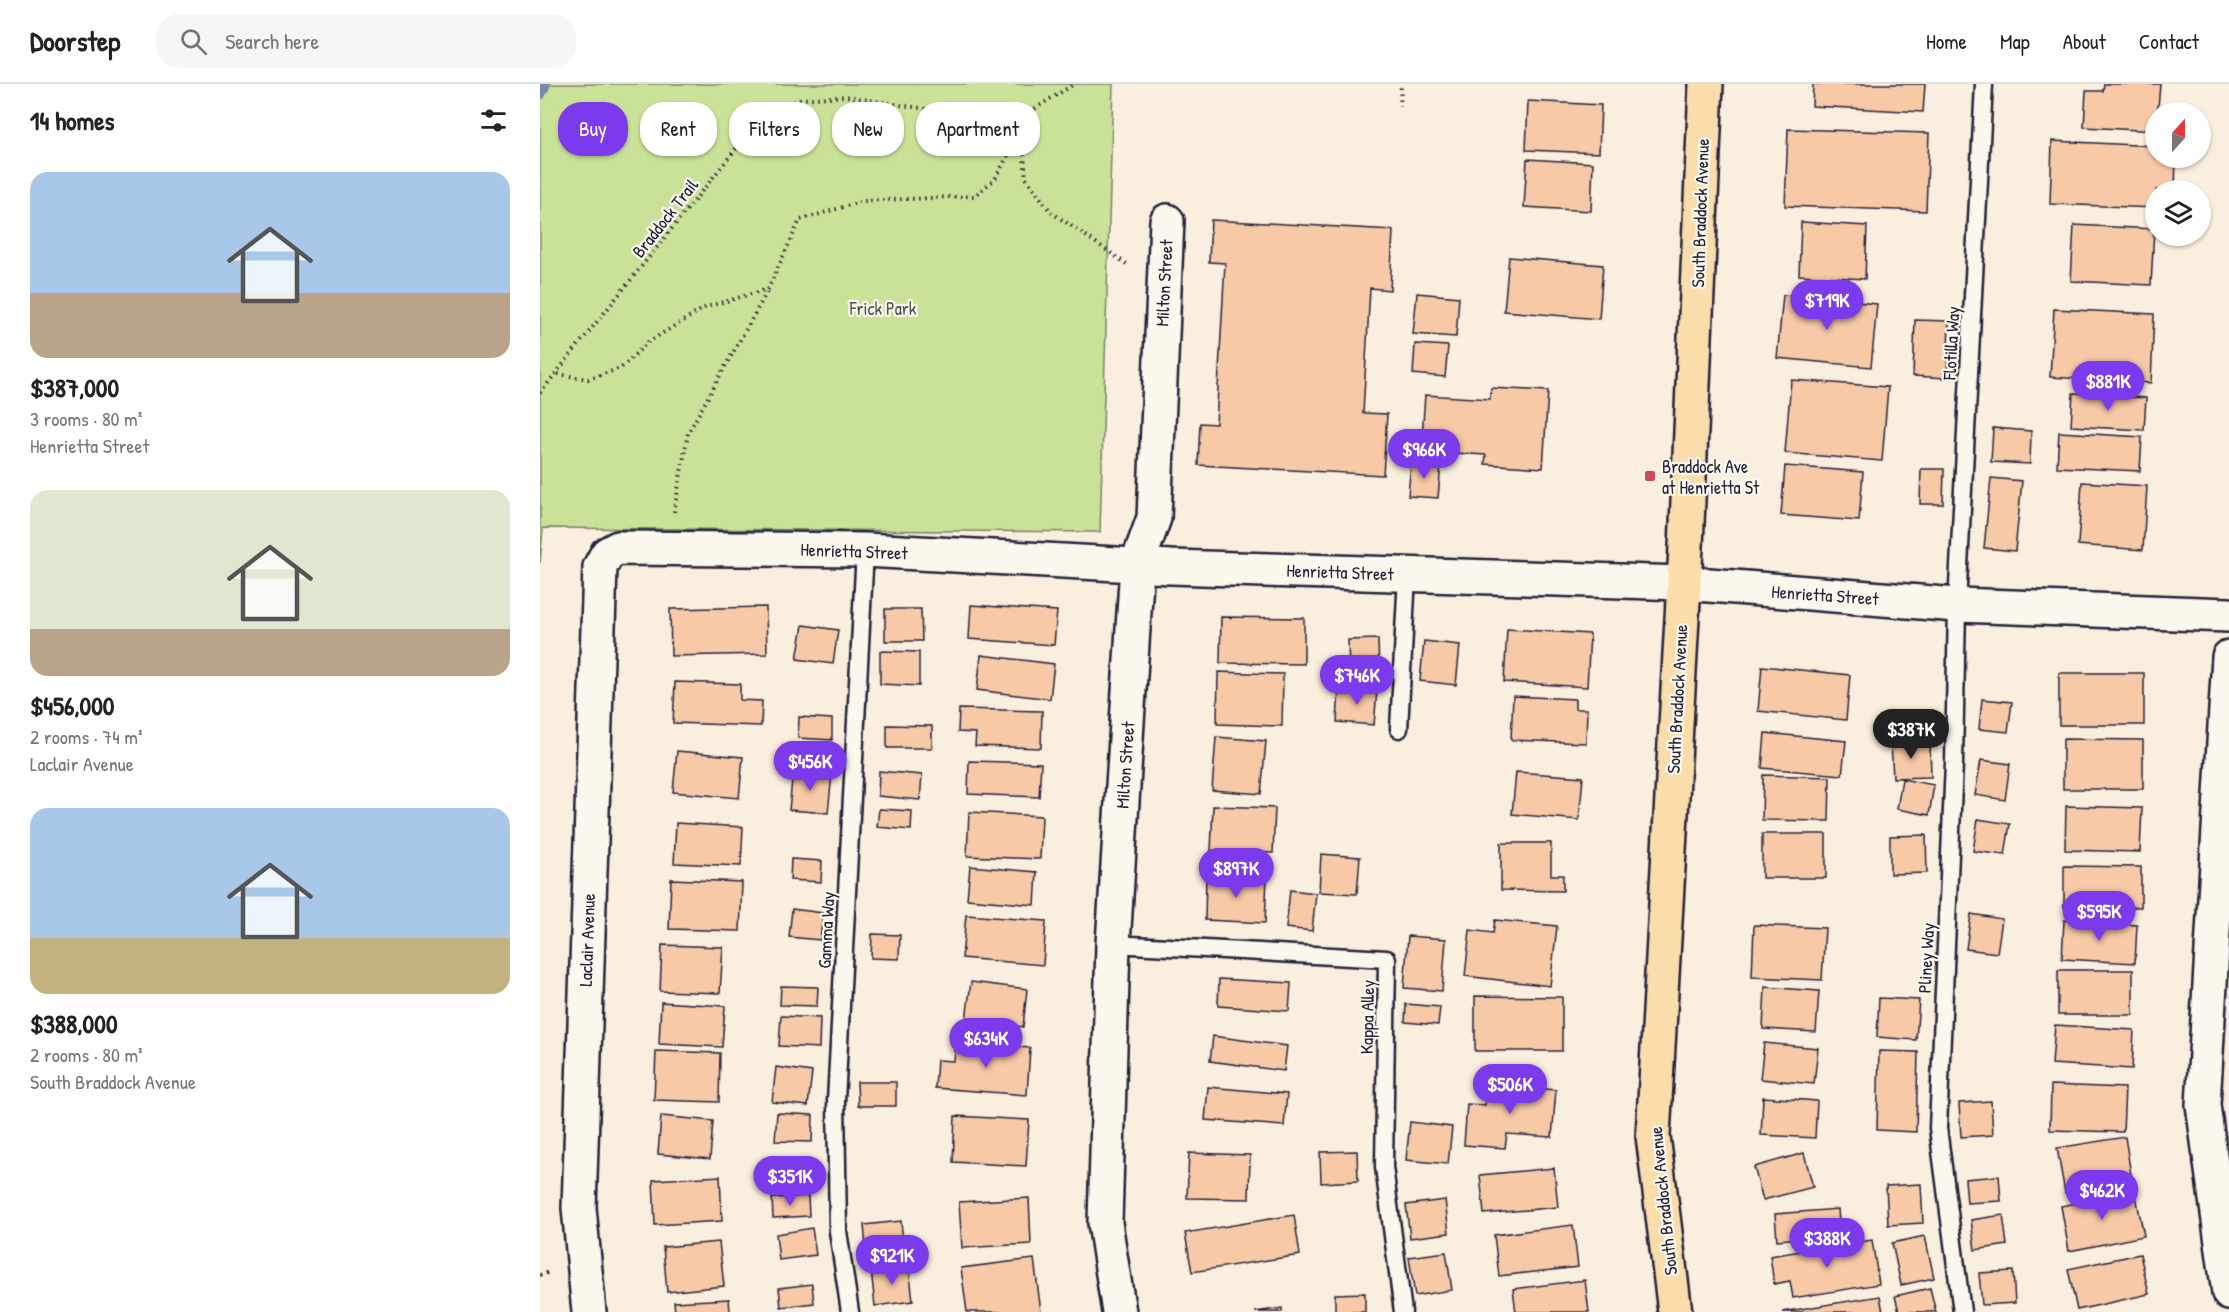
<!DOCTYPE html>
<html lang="en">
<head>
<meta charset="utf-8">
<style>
  :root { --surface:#fff; --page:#f6f6f6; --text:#222; --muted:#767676; --line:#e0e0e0; --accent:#7c3aed }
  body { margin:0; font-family:"Patrick Hand",sans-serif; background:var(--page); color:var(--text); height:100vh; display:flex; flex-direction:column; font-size:22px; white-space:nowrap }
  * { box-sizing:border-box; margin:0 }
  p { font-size:20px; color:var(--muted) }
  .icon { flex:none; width:33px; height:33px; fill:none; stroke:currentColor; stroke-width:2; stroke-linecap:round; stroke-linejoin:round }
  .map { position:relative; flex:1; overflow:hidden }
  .drawer { display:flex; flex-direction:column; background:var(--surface); width:540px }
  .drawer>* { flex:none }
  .banner { position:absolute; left:18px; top:18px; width:570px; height:54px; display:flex; gap:12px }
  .needle { width:39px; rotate:21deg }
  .controls { position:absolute; left:1605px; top:18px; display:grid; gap:12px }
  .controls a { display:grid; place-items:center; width:66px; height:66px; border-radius:50%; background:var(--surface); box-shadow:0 2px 4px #0004; font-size:30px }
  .price { position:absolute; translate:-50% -51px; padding:0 14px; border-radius:21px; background:var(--accent); color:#fff; font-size:20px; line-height:39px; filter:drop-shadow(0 2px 3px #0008) }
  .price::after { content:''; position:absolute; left:50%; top:36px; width:18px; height:14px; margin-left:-9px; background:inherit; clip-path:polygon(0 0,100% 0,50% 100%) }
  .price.on { background:#222; color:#fff }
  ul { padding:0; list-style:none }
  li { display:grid; align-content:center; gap:12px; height:318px; padding:0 30px }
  li span { display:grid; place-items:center; height:186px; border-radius:18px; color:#555 }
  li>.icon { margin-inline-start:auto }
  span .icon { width:108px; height:108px; fill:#fffc; stroke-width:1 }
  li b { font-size:26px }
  h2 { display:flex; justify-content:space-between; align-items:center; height:72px; padding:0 30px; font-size:26px }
  .tag { padding:0 21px; border-radius:24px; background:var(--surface); box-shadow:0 2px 4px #0004; font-size:21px; line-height:54px }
  .tag.on { background:var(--accent); color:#fff }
  header { display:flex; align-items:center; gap:36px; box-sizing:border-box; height:84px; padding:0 30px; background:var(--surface); border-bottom:2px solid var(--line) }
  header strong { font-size:28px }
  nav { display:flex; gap:33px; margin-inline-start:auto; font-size:21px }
  .search { width:420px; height:54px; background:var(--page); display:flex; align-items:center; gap:15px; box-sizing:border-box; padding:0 21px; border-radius:24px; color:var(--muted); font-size:22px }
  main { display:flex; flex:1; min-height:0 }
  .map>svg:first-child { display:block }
  .park { fill:#cae298; stroke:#76826a; stroke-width:1.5 }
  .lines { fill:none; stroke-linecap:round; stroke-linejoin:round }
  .stream { stroke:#758bab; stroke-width:12 }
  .building { fill:#f8c9a7; stroke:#22223b; stroke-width:1.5 }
  .lane-casing { stroke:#22223b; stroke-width:21 }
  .street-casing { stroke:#22223b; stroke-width:38 }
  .primary-casing { stroke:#22223b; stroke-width:38 }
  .path { stroke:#22223b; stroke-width:4; stroke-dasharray:1.5 4.5; stroke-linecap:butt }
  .lane { stroke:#fbf7ec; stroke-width:16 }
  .street { stroke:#fbf7ec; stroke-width:33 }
  .primary { stroke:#faddab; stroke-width:33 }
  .poi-dot { fill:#d1495b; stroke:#fbf7ec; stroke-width:2 }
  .labels { text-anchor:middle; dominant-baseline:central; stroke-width:4.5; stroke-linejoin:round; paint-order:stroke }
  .street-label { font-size:18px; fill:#22223b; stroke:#fbf7ec }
  .park-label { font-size:18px; fill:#4c5252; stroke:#fbf7ec }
  .poi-label { font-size:18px; fill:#22223b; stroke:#fbf7ec; text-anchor:start }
</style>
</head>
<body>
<header>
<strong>Doorstep</strong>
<div class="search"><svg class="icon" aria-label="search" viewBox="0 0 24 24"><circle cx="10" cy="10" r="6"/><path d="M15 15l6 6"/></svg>Search here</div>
<nav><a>Home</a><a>Map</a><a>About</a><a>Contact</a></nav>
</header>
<main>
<section class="drawer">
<h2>14 homes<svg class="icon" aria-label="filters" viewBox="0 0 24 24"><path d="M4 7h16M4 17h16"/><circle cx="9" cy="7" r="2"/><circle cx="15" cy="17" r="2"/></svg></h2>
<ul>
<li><span style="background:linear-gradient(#a9c7e8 65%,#b9a48a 0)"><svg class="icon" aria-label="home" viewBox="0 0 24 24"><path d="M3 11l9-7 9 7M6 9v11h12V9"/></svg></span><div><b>$387,000</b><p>3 rooms · 80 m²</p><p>Henrietta Street</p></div></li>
<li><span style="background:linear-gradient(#dfe7d0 75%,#b9a48a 0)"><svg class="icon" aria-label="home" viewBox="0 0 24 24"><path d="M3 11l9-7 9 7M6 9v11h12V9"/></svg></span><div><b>$456,000</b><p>2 rooms · 74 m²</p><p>Laclair Avenue</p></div></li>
<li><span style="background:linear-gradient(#a9c7e8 70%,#c2b280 0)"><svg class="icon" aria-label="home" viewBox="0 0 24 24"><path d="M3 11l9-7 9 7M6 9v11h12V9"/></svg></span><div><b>$388,000</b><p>2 rooms · 80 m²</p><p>South Braddock Avenue</p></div></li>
</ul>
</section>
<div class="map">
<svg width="1689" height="1228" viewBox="0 0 1689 1228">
  <rect width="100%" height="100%" fill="#faeede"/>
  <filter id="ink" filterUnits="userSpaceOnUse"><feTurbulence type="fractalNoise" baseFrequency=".0167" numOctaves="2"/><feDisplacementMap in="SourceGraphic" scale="12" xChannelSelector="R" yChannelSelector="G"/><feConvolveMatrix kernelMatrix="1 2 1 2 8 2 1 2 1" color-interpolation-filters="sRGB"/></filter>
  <g filter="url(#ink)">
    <path class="park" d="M0,0h573l-13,448 -557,-4 -3,35z"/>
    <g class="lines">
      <path class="stream" d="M0,10l5,-10"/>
    </g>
    <path class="building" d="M1273,0h112l-2,28 -111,-6z
      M1564,0h56l-4,47 -72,-4 2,-36h17z
      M988,17l73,4 -2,48 -73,-3z
      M1248,45l141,4 -3,78 -141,-5z
      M1512,57l104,5v12h20l-1,32h-19v18l-106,-4z
      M987,75l66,4 -2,48 -67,-4z
      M671,136l182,10 -3,60 -20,-2 -7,125 24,1 -4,61 -185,-10 2,-42 16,1 9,-161 -16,-1z
      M1261,138l66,4 -2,53 -66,-4z
      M1534,141l80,4 -3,56 -80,-4z
      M969,173l94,8 -4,54 -95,-8z
      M877,209l42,4 -3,40 -43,-3z
      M1243,211l94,9 -6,63 -94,-9z
      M1514,225l100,5 -3,69 -101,-6z
      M1375,236l34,1 -2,57 -34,-2z
      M875,260l33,2 -3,31 -32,-3z
      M1251,296l97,7 -6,74 -97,-8z
      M951,304l57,3 -5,77 -58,-4 1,-9 -65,-4 4,-56 65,4z
      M1533,309l73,5 -2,32 -73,-4z
      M1453,344l38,3 -1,33 -39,-2z
      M1519,348l83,5 -2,34 -83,-4z
      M871,378l30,2 -3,34 -30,-2z
      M1245,382l78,6 -4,49 -78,-6z
      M1381,385h23l-1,35h-23z
      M1451,394l31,3 -7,70 -31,-3z
      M1542,398l65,4 -4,64 -65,-5z
      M431,521l86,6 -3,34 -85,-6z
      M226,523l1,47 -96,2 -1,-47z
      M345,525h36l1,32h-37z
      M681,533l83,1v46l-84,-1z
      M263,541l35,5 -5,34 -36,-5z
      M967,545l83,5 -3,53 -83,-5z
      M838,555l1,33 -30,1 -1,-33z
      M884,557l36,4 -4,40 -36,-4z
      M340,567l39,1v34l-39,-2z
      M441,571l73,9 -4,35 -73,-9z
      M1222,582l88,9 -4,45 -88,-9z
      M678,588l65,2 -1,52 -65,-2z
      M1519,589h85v52h-85z
      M135,598l65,2v16l22,1 -1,25 -88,-3z
      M799,604l38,3 -3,34 -37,-3z
      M973,612l62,3v10h12l-1,34 -75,-3z
      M1442,615l30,3 -4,30 -29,-3z
      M419,625l83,2 -1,37 -66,-2 1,-13 -18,-1z
      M259,633l33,2v21l-34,-2z
      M347,641l45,1v22h-45z
      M1225,649l81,8 -4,34 -80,-7z
      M676,653l50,4 -5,53 -49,-4z
      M1523,655l80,1v49h-80z
      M1390,658l1,35 -38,1 -2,-35z
      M137,667l66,6 -4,41 -66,-6z
      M1441,676l29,4 -5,36 -30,-5z
      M429,677l72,2 -2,34 -71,-3z
      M253,686l39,4 -4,39 -39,-3z
      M339,687l43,4 -2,25 -42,-4z
      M976,688l67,5 -4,43 -67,-6z
      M1223,691l67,2 -1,44 -67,-1z
      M1362,695l32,6 -5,30 -32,-6z
      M673,722l62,2 -2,45 -62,-2z
      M1526,722l76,2 -2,44 -75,-2z
      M339,725l33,2 -1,19 -34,-3z
      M429,728l73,4 -2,43 -73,-3z
      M1438,735l32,5 -5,31 -32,-4z
      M136,739l67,4 -2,39 -67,-3z
      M1222,750h64v44h-64z
      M1386,751l1,38 -37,1v-38z
      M961,759h50v32h12v16l-62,-1z
      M781,770l39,3 -3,37 -38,-2z
      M251,775l31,2 -1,21 -31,-2z
      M430,782l67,6 -2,33 -68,-6z
      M1524,782l77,1v40h-77z
      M666,791l61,2 -2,46 -60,-3z
      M131,795l71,3 -2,49 -71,-2z
      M750,806l26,3 -4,38 -26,-3z
      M252,825l31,4 -3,27 -31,-3z
      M1431,830l31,5 -5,34 -31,-4z
      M426,831l80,6 -3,44 -81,-7z
      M955,836l62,6 -7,60 -85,-10 5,-46 23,3z
      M1524,836l73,5 -2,38 -73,-4z
      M1214,841l71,3 -3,52 -70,-3z
      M332,850l28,1 -1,24 -28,-1z
      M868,852l38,3 -4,52 -38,-3z
      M122,861l61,2 -3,46 -60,-2z
      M1518,886h75v45h-75z
      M679,895l72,4 -2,28 -71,-5z
      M431,898l56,7 -4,38 -57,-7z
      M241,902l37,1 -1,19 -37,-1z
      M1225,903l54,4 -3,41 -53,-3z
      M935,912l87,1v54h-87z
      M1339,914l40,2 -3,40 -39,-3z
      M121,918l64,4 -3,41 -63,-3z
      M866,920l34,3 -2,18 -33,-3z
      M241,932l39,2 -1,30 -40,-2z
      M1515,941l79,5 -2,39 -80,-5z
      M673,952l74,10 -3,25 -74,-10z
      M416,958l74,6 -3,47 -92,-7 2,-28 17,1z
      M1224,959l54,5 -4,36 -54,-5z
      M116,967l64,2 -1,49 -65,-2z
      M1339,967l39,1 -2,80 -39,-2z
      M236,983l36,5 -4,34 -36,-4z
      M317,998h39v24h-38z
      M947,1000l69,6 -4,47 -45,-3 -2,14 -41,-3 3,-41 18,1z
      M1511,1001l74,3 -2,44 -73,-2z
      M668,1003l79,7 -3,32 -79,-6z
      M1223,1013l54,4 -2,37 -54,-3z
      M1451,1017l2,34 -32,2 -2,-34z
      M237,1029l36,2 -1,27 -37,-1z
      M121,1032l52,5 -3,38 -52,-5z
      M415,1032l74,4 -3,46 -73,-4z
      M870,1038l42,5 -4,37 -42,-4z
      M1585,1053l7,44 -67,12 -8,-45z
      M817,1067l1,30 -37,2 -1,-31z
      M649,1069l61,2 -1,44 -62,-1z
      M1264,1069l9,34 -50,13 -9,-33z
      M1014,1084l4,39 -74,7 -4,-39z
      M180,1092l2,45 -67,4 -2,-45z
      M1459,1092l2,25 -34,2 -2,-24z
      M1381,1100l2,39 -35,2 -2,-39z
      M1595,1107l9,45 -75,15 -8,-45z
      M268,1112l1,20 -36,2 -1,-20z
      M489,1114l2,46 -69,4 -3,-46z
      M905,1116l4,33 -39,5 -4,-33z
      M1298,1125l2,26 -63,5 -2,-26z
      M754,1131l6,40 -108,17 -7,-39z
      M1463,1131l4,30 -32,5 -4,-30z
      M361,1137l3,34 -37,4 -3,-34z
      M1033,1141l5,42 -79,9 -5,-41z
      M272,1144l4,27 -37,5 -3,-26z
      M1385,1152l9,42 -33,7 -9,-42z
      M1332,1156l7,44 -86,14 -3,-17 -16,3 -4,-28z
      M179,1158l5,44 -57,6 -4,-45z
      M906,1168l6,38 -37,6 -6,-39z
      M1600,1170l9,40 -72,16 -9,-41z
      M494,1175l7,53h-74l-6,-44z
      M369,1182l4,35 -38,5 -4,-37z
      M1473,1187l2,32 -33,2 -3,-32z
      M1045,1196l4,32h-73l-3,-23z
      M272,1200l2,19 -33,4 -2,-19z
      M1390,1204l6,24h-37l-4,-16z
      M825,1209v19h-30v-18z
      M1340,1212l3,16h-101z
      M189,1215l1,13h-55l-1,-10z
      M742,1224v4h-27z"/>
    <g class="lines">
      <defs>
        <path id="lane" d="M859,645l8,-154
          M573,860l274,15 -3,208 19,145
          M310,1228l-12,-81 -2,-130 29,-551
          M1422,1228l-24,-184 16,-365 3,-158 27,-521"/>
        <path id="street" d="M1689,573l-26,448 26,188
          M49,1228l-10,-104 21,-641 7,-13 11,-6 247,2 306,17 513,16 273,22 272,10
          M579,1228l-14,-89 8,-279 24,-379 17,-47 13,-297"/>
        <path id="primary" d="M1135,1228l-22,-176 33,-589 20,-463"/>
      </defs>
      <use href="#lane" class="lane-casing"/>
      <use href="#street" class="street-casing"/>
      <use href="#primary" class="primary-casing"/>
      <path class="path" d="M860,23l1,-23
        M18,290l30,5 33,-11 27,-26 58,-35 62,-18 32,-69 63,-19 111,-5 21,-17 16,-29 9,-32 6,60 25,34 77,53
        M0,309l223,-278 37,-16 45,-3 137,22h38l54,-34
        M134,428l14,-79 80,-143
        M0,1191l11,-3"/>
      <use href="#lane" class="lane"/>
      <use href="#street" class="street"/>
      <use href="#primary" class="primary"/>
    </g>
  </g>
  <rect class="poi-dot" x="1104" y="386" width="12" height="12" rx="3"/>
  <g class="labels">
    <g class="street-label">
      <text transform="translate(1160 129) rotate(-88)">South Braddock Avenue</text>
      <text transform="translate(125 134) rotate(-52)">Braddock Trail</text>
      <text transform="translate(624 199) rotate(-87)">Milton Street</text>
      <text transform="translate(1411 259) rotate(-87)">Flotilla Way</text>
      <text transform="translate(314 467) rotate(2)">Henrietta Street</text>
      <text transform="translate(800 488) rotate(2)">Henrietta Street</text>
      <text transform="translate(1285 511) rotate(4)">Henrietta Street</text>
      <text transform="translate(1137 615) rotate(-87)">South Braddock Avenue</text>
      <text transform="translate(585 681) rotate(-86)">Milton Street</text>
      <text transform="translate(286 846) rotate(-87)">Gamma Way</text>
      <text transform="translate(47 856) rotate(-88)">Laclair Avenue</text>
      <text transform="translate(1386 874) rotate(-87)">Pliney Way</text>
      <text transform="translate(827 933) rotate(-89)">Kappa Alley</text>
      <text transform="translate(1123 1117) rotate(-96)">South Braddock Avenue</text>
    </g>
    <g class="park-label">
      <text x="343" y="224">Frick Park</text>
    </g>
    <g class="poi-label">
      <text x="1122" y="382">Braddock Ave<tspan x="1122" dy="21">at Henrietta St</tspan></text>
    </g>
  </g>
</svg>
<div class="controls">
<a><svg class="needle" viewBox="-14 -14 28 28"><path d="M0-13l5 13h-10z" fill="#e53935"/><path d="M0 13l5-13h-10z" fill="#767676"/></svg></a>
<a><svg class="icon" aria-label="layers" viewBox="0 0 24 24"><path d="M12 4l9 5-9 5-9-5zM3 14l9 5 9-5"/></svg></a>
</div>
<b class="price" style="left:1287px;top:247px">$719K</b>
<b class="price" style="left:1568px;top:328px">$881K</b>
<b class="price" style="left:884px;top:396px">$966K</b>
<b class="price" style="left:817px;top:622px">$746K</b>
<b class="price on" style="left:1371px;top:676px">$387K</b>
<b class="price" style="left:270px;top:708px">$456K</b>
<b class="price" style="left:696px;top:815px">$897K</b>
<b class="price" style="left:1559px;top:858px">$595K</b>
<b class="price" style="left:446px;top:985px">$634K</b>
<b class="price" style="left:970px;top:1031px">$506K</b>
<b class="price" style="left:250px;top:1123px">$351K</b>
<b class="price" style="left:1562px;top:1137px">$462K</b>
<b class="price" style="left:1287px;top:1185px">$388K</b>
<b class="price" style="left:352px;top:1202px">$921K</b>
<div class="banner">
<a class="tag on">Buy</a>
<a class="tag">Rent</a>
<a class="tag">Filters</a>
<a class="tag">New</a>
<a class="tag">Apartment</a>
</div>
</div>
</main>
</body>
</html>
